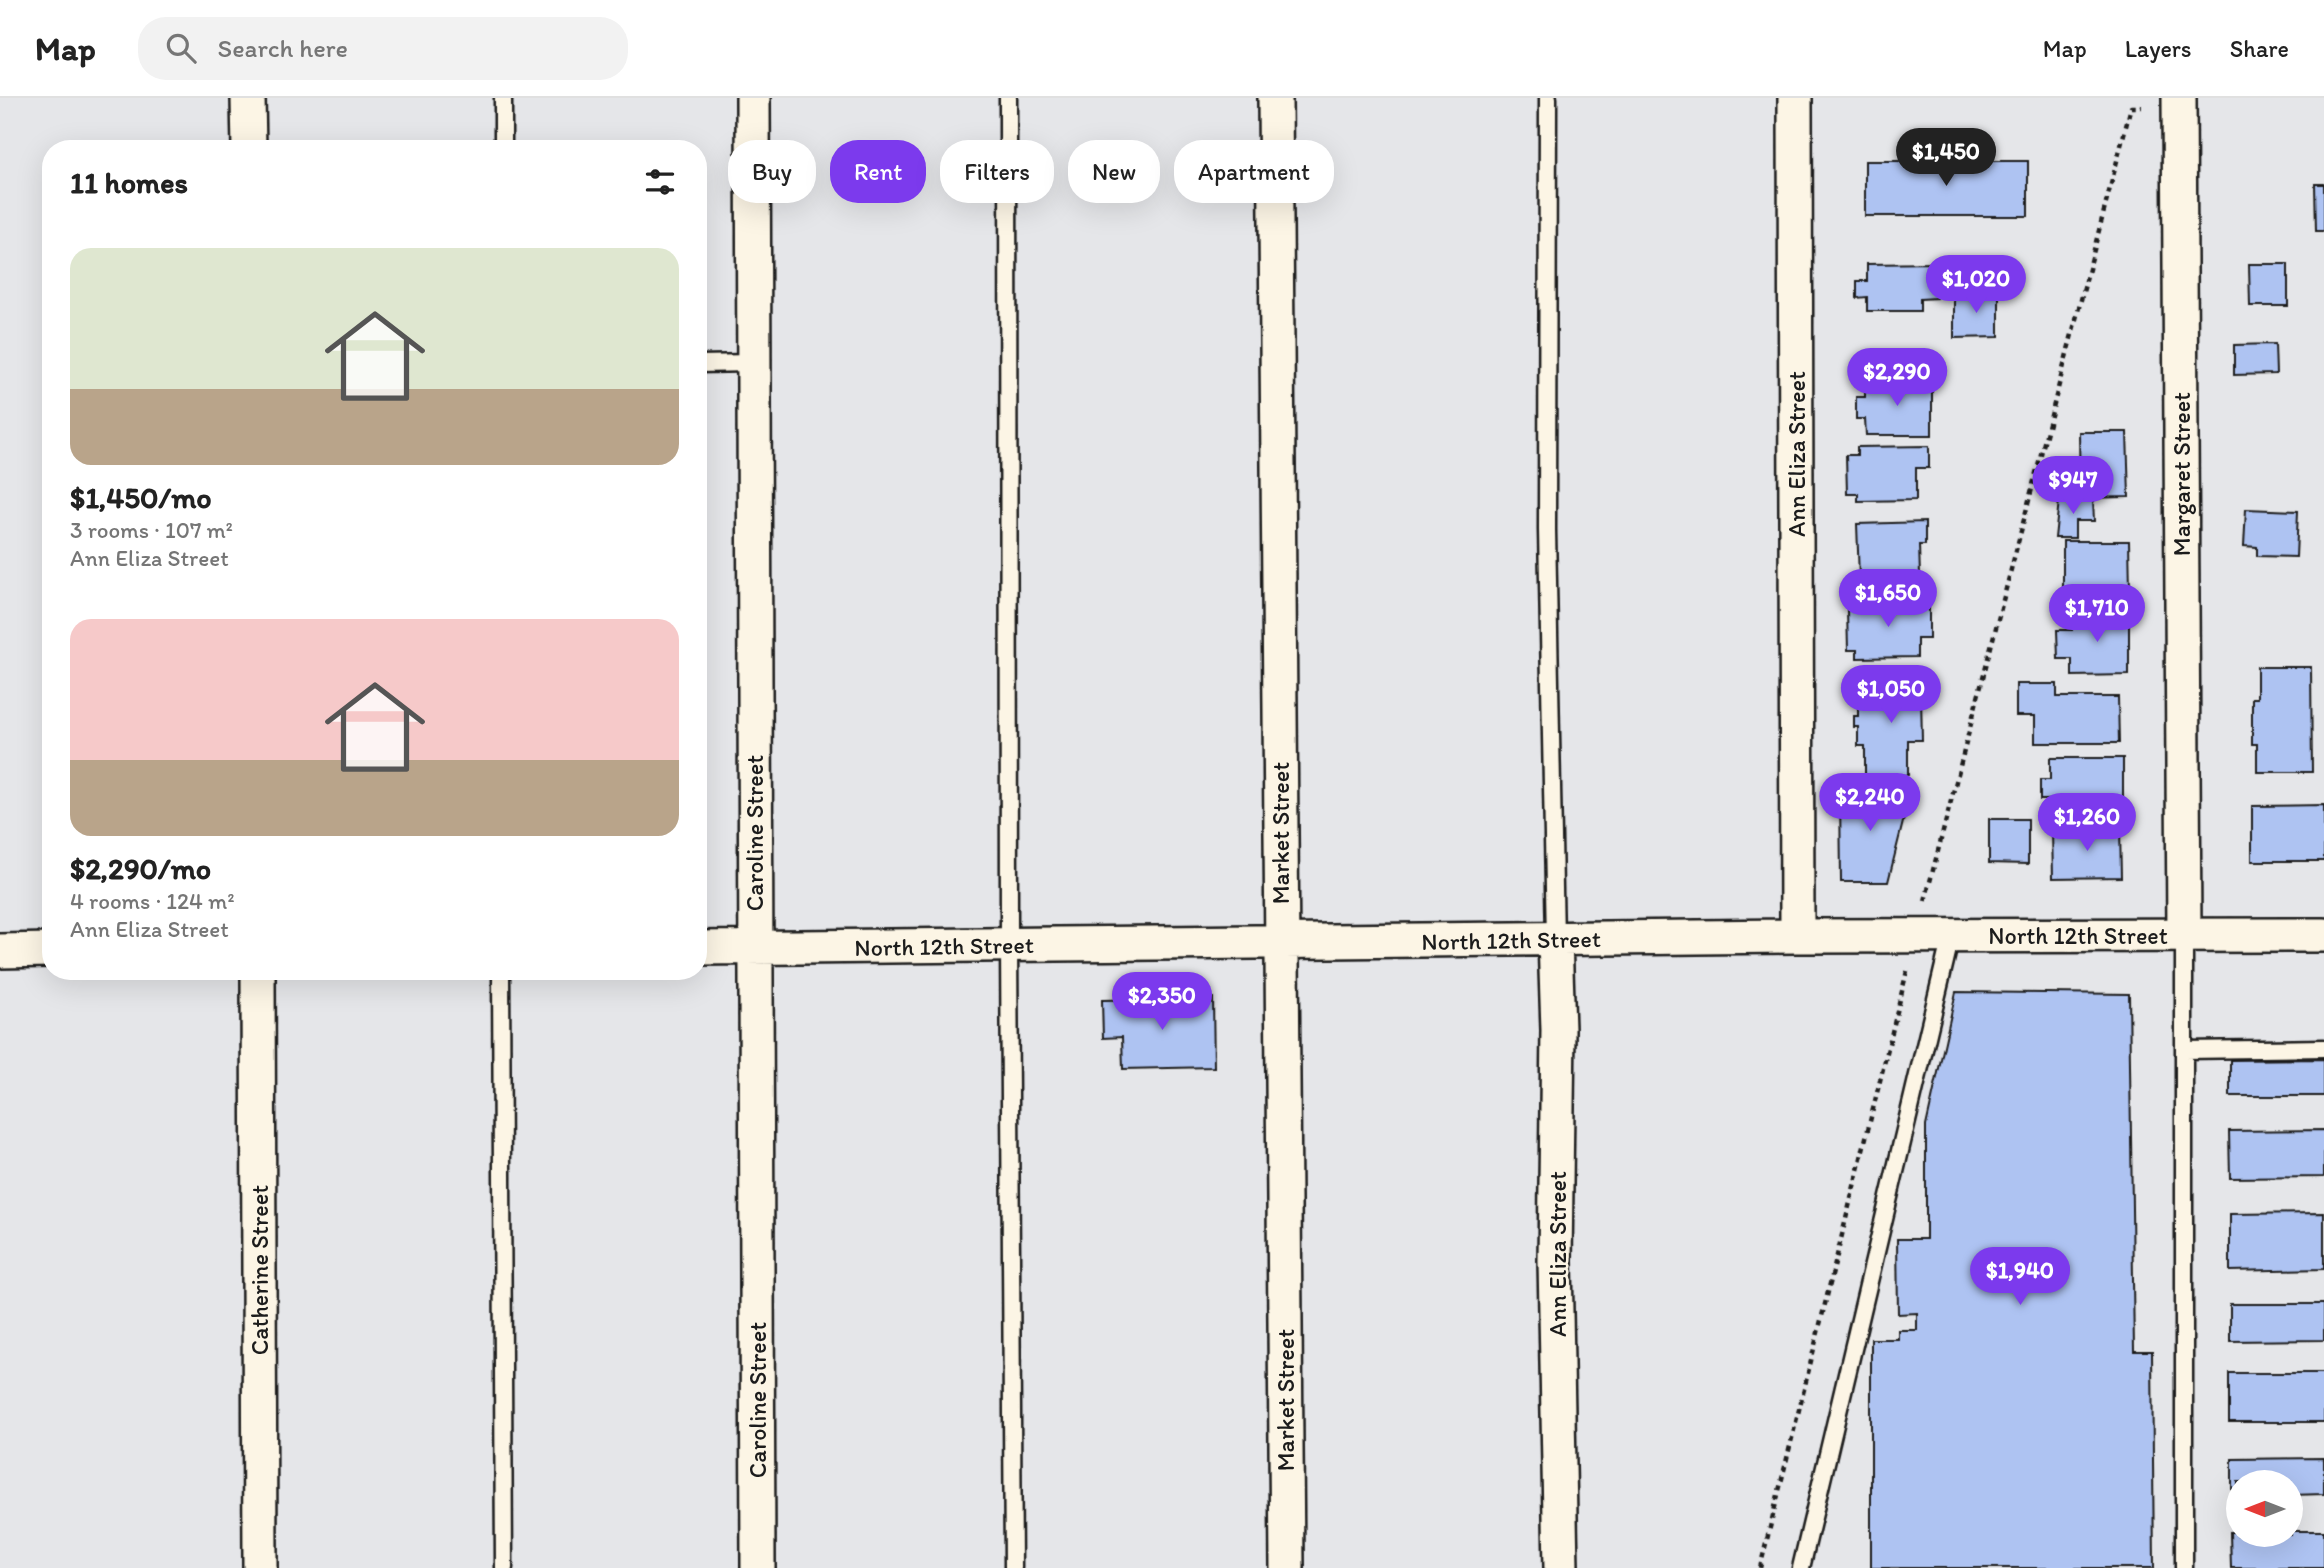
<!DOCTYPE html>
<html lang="en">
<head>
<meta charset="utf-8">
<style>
  :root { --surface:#fff; --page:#f2f2f2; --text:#222; --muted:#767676; --line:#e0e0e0; --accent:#7c3aed }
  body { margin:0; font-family:Itim,sans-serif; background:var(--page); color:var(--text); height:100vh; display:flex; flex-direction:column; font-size:26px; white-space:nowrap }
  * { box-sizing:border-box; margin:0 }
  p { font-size:23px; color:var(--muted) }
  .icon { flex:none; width:38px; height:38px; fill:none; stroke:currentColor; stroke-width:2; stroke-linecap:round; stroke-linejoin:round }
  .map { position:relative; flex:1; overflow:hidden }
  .panel { position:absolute; left:42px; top:42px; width:665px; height:840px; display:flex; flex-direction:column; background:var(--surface); border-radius:28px; box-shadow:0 7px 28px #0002 }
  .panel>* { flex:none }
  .top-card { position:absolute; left:728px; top:42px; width:665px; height:63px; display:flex; gap:14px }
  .needle { width:46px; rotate:270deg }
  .fabs { position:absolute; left:2226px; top:1372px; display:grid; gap:14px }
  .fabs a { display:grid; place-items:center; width:77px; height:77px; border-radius:50%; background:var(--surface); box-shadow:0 7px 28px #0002; font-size:35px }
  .price { position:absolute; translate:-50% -60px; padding:0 16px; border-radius:24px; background:var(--accent); color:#fff; font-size:23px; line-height:46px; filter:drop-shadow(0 2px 4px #0008) }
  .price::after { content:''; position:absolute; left:50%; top:42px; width:21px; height:16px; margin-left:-10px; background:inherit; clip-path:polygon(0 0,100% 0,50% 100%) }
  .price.active { background:#222; color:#fff }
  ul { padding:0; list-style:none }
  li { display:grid; align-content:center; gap:14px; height:371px; padding:0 28px }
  li span { display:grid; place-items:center; height:217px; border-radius:21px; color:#555 }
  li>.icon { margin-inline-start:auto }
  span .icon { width:126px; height:126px; fill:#fffc; stroke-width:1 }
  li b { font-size:30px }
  h2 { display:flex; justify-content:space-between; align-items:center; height:84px; padding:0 28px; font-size:30px }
  .chip { padding:0 24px; border-radius:28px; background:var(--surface); box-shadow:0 7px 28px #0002; font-size:24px; line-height:63px }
  .chip.active { background:var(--accent); color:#fff }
  header { display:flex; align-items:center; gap:42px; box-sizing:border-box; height:98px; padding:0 35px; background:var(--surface); border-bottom:2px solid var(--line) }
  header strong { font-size:33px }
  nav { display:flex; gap:38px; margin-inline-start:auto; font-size:24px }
  .search { width:490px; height:63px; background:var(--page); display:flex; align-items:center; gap:18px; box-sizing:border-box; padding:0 24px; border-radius:28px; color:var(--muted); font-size:26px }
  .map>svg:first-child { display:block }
  .building { fill:#aec3f2; stroke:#1c1c1c; stroke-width:2 }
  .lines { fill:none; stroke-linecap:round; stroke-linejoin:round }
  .service-casing { stroke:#1c1c1c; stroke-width:21 }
  .minor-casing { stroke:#1c1c1c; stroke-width:38 }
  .path { stroke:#1c1c1c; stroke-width:4.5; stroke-dasharray:5 5; stroke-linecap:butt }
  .service { stroke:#fcf5e5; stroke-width:16 }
  .minor { stroke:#fcf5e5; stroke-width:33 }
  .labels { text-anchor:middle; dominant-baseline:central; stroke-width:5; stroke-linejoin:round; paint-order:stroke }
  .street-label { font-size:24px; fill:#1c1c1c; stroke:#fcf5e5 }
</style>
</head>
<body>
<header>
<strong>Map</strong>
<div class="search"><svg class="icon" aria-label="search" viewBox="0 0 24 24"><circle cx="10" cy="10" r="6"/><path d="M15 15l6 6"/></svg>Search here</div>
<nav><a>Map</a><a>Layers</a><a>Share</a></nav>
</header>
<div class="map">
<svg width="2324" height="1470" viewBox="0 0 2324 1470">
  <rect width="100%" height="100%" fill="#e5e6e9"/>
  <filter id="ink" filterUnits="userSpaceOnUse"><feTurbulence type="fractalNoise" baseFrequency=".0143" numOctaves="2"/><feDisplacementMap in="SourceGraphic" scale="14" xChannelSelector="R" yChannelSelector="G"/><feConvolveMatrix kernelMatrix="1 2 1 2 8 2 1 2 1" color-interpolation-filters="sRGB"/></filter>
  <g filter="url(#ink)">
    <path class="building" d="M1865,63h163v55h-163z
      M2315,86h9v47h-8z
      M1937,165v35l-17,1v12h-53v-14l-10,1v-17h10v-17z
      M2249,166h39v42h-38z
      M1954,194h45v45l-45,1z
      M2275,246l1,30 -42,1v-30z
      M1932,283v54h-66l-1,-16h-9v-22h9v-15z
      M2079,334h48l2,65 -49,1z
      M1929,348v22h-13v32l-58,1v-7h-11l-1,-39h11v-8z
      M2059,402h34l1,21h-19v17h-20z
      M2246,411l52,2 -2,46 -39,-1v-9l-13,-1z
      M1925,424v23h-6l1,31 -61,2 -2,-54z
      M2063,443h66l1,50h-67z
      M1929,504v37h-12v18l-60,1v-8h-9l-1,-40h10v-7z
      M2129,515v62l-57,1v-17h-14l-1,-29h15l-1,-16z
      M2257,569h54l1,105h-55v-28h-5v-46h5z
      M1887,579h42v19h-8l1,44h-14v35h-43v-29h-7v-19h-4v-11h4v-19h29z
      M2016,586h41v13h61l1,46h-84v-27h-19z
      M2050,660h73v56l-73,1v-15h-10v-20h10z
      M1911,692l-23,92h-47l-1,-91z
      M2324,707v56h-72v-55z
      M1989,721h39v45l-39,-1z
      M2120,730l1,49 -68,1 -1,-49z
      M1956,894l173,2 5,357h18l2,217h-283v-229h27v-9h19v-17l-19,1 -1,-75h29v-113z
      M1213,900l1,69 -91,2 -1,-32 -19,1 -1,-38z
      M2324,961v37h-94v-36z
      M2324,1032v47l-94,1 -1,-47z
      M2324,1115v56l-94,2v-57z
      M2230,1206h94v36l-94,1z
      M2229,1275h95v49h-95z
      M2324,1360v36l-33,1v-13h-53v13h-6v-36z
      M2291,1433h33v37h-93l-1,-36h8v3h53z"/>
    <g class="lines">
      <defs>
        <path id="service" d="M1008,0l1,847 4,623
          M1548,0l-1,432 8,409
          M503,51v-51
          M698,266l55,-1
          M2184,837v633
          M501,873l3,597
          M2184,952l140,-2
          M1801,1470l150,-632"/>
        <path id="minor" d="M248,0l1,51
          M753,0l5,1470
          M1275,0l12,1470
          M1795,0l2,838
          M2179,0l5,837
          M1555,841l3,91 -3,231 6,307
          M698,850l1099,-12 527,-1
          M0,853l51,-1
          M258,873l2,597"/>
      </defs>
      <use href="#service" class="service-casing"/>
      <use href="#minor" class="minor-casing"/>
      <path class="path" d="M1925,803l206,-794h11
        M1760,1470l147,-597"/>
      <use href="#service" class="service"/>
      <use href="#minor" class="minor"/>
    </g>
  </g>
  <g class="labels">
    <g class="street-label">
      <text transform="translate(1796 356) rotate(-90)">Ann Eliza Street</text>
      <text transform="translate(2181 376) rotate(-90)">Margaret Street</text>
      <text transform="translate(754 735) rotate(-90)">Caroline Street</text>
      <text transform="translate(1280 735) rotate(-90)">Market Street</text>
      <text x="2078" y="837">North 12th Street</text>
      <text transform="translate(1511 842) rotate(-1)">North 12th Street</text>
      <text transform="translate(944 848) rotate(-1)">North 12th Street</text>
      <text transform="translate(1557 1156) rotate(-90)">Ann Eliza Street</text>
      <text transform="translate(259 1172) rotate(-90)">Catherine Street</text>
      <text transform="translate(757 1302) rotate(-90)">Caroline Street</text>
      <text transform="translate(1285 1302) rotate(-90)">Market Street</text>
    </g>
  </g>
</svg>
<div class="fabs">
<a><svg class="needle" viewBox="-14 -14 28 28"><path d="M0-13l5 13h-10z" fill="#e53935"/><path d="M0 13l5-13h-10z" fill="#767676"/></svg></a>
</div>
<b class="price active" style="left:1946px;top:90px">$1,450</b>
<b class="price" style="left:1976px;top:217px">$1,020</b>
<b class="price" style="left:1897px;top:310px">$2,290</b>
<b class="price" style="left:2073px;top:418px">$947</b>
<b class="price" style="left:1888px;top:531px">$1,650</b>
<b class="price" style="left:2097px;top:546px">$1,710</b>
<b class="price" style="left:1891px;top:627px">$1,050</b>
<b class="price" style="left:1870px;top:735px">$2,240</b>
<b class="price" style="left:2087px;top:755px">$1,260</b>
<b class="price" style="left:1162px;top:934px">$2,350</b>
<b class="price" style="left:2020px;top:1209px">$1,940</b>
<div class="top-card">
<a class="chip">Buy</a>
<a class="chip active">Rent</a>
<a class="chip">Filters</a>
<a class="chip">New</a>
<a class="chip">Apartment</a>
</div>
<section class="panel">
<h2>11 homes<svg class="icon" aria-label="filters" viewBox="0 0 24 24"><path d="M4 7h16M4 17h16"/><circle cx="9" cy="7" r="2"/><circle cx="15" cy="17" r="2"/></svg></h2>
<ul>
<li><span style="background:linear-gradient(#dfe7d0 65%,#b9a48a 0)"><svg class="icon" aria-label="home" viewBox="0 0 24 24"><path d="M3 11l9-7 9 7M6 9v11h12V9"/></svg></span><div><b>$1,450/mo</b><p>3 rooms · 107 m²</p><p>Ann Eliza Street</p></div></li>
<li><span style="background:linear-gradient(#f6c9c9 65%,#b9a48a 0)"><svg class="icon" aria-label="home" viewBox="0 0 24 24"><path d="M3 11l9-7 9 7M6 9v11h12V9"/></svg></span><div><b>$2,290/mo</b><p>4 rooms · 124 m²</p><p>Ann Eliza Street</p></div></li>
</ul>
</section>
</div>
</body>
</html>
